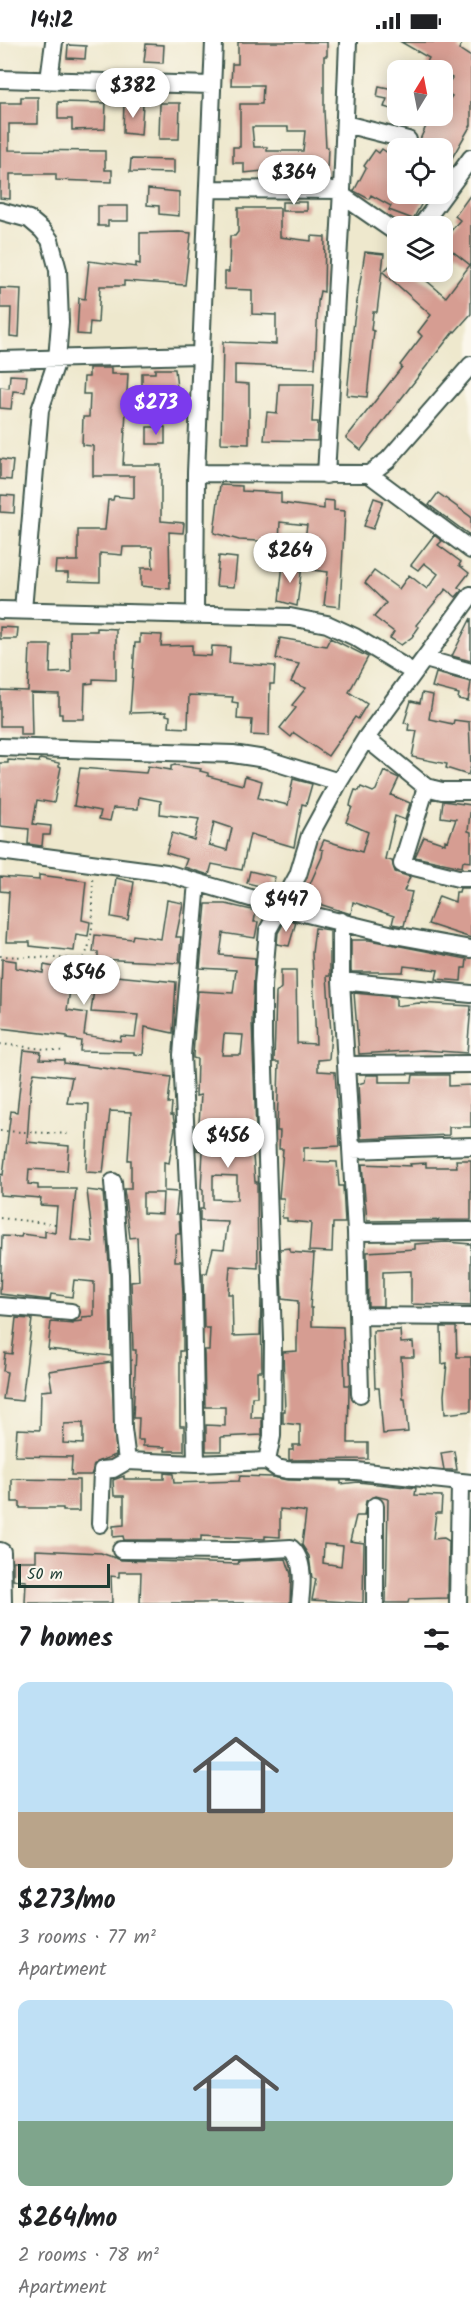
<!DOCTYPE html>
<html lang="en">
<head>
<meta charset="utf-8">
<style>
  :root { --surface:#fff; --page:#f2f2f2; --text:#202124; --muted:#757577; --accent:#7c3aed }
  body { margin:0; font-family:Kalam,sans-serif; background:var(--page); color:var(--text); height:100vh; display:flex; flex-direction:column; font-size:22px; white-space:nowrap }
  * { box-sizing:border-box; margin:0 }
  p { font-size:20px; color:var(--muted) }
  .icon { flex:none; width:33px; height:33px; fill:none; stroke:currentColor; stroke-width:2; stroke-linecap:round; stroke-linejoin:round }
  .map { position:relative; height:1561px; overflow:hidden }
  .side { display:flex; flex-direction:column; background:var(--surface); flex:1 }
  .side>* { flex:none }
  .needle { width:39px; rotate:10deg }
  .tools { position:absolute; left:387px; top:18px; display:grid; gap:12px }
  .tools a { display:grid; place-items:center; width:66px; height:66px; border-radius:12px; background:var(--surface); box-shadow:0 3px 15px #0003; font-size:30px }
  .scale { position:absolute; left:18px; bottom:15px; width:92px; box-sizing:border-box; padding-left:6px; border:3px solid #1f3d34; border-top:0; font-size:16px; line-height:21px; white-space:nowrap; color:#1f3d34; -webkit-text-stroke:4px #fbf7ec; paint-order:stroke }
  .price { position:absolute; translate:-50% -51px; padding:0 14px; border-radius:21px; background:#fff; color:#222; font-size:20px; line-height:39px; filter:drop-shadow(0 2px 3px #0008) }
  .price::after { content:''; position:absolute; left:50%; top:36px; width:18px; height:14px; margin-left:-9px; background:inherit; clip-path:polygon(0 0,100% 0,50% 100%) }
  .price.selected { background:var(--accent); color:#fff }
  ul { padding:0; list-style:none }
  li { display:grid; align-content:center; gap:12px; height:318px; padding:0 18px }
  li span { display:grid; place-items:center; height:186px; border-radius:12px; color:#555 }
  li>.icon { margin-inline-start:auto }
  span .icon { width:108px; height:108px; fill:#fffc; stroke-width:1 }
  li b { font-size:26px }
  h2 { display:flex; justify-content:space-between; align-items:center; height:72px; padding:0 18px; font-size:26px }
  .status { display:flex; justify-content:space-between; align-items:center; height:42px; padding:0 30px; background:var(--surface); direction:ltr }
  .status svg { height:16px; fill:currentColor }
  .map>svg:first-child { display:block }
  .building { fill:#d69d92; fill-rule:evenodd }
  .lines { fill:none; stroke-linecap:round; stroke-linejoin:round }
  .minor-casing { stroke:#3e574b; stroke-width:20 }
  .path { stroke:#3e574b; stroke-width:2; stroke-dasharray:1.5 4.5; stroke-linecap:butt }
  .minor { stroke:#fff; stroke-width:16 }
</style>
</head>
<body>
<div class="status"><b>14:12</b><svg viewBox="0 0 49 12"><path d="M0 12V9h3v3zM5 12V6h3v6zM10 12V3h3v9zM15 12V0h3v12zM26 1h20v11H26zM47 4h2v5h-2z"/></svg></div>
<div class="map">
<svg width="471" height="1561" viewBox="0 0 471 1561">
  <rect width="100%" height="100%" fill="#fbf7ec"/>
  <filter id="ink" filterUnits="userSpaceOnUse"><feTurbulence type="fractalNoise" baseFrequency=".0167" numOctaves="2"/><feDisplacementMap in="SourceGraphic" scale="12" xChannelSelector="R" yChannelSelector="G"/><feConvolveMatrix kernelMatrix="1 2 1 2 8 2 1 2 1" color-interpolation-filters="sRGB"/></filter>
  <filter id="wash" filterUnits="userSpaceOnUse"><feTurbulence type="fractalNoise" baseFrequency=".008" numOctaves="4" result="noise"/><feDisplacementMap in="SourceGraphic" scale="24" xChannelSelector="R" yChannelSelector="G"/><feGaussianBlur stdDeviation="1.35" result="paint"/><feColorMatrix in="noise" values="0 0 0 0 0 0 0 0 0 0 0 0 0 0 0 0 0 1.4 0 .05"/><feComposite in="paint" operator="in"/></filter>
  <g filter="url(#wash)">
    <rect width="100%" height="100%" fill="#eee8cd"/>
    <g id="blocks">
      <path class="building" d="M238,0h89v14h-3v55l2,36h2l-1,26 -64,-2 -19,2v-10h-11v-16h7v-43h22l1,-19h-32l1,-21h6zM252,85h36v4h17l-2,20h-36v-4h-13z
        M401,0h62l-4,7 12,8v68l-22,38 -7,-4v-11h-20l-5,-2 10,-22 -20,-5v-3h35v-6l10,-14 -9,-6 9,-12 -26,-14 3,-6z
        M146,2l18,1 -1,18 -19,-1z
        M68,3l18,1 -1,13 -18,-1z
        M379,44l19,4v21l-14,-4 3,-8 -10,-2z
        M21,55h17v27h-29v26l96,1v19h7v12l-56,-2v-6h-46v25l-10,-1v-95h21z
        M58,60l48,1 -1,26 -33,1v-11h-14z
        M124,61l19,1 -2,31 -18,-2z
        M160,61h20l-1,36h-20z
        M382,107l16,11v34h29l-14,25 -24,-9 2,-4 -20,-11 -2,4 -15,-8 12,-23 -2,-2 11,-16 4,3z
        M131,117l43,1v13l-44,-1z
        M148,147l31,3v24l-20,-2v-8l-12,-1z
        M471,152v120l-16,18 -1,-1 -93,119 -15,-12 56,-71 -2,-2 22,-29 -4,-4 13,-17 -48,-43 15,-14v14h18l30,25 24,-32 -24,-19 3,-4 -4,-4 15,-18 -5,-4z
        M282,160h25v9h-25z
        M98,164h30v15h-20v5h-10z
        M238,166h42v29l31,4v-5l14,1 -1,55 -4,-1 -2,11 -3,66 -80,-3v18l14,1v60l-28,-1 2,-101 53,2v-29l-24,-1v-24l-27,-1v-17h4l1,-36h5l3,-4z
        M179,190l12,1 -6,52 -61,-4v5h-24l-2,37 -8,-1 -1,13 -12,-1 2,-36 6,1 4,-38 47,6v-4l4,1v-31z
        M365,210l19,2 -7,58h-4l-2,18 3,1 -7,66 -20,-2 7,-75z
        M0,246l21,1 -2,48 -9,-1 1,-28h-11z
        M89,326h22v6h17l-5,91h38v56l23,2 -1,10 -14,-1 1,57 -29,-3v-18h12l-1,-21h-29l-1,8 -22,-2v29l-32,-1v-8h-13l1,-12h22v-31h27l3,-30h5l1,-4 20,2v-22h-41v-30l-11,-1 1,-28h6l1,-23h-7l1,-17h5z
        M155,327h20l3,29h-6v7h-30v-32h13z
        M10,333l17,1 -2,16 -12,-1 -2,18 -11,-1v-21l9,1z
        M279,342h35l-2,38h6l-1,19 -53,-1 3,-28 10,1z
        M147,385h18v17h-18z
        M0,417l13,2 -2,19 -11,-1z
        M220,443l22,1v5l39,2v10l43,6v-9l10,1v9l11,1 -5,96 -16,-2 4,-33 -23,-3 2,-17h-4l4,-27 -27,-3 -1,20 -40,-2 -25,-7z
        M438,451l33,24v19l-42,-31z
        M1,453l14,1 -1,17 -14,-1z
        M374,456l9,3 -10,28 -9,-3z
        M434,493l8,6 -4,4 23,17 -2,3 10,8 -11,14 4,3 -6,7 -10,-8 -30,36 3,2 -7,10 -11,8 -11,-7 4,-6 -20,-15 12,-14 -21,-20 9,-12 25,18 10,-14 18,14 11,-15 -14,-11 -6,7 -7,-5z
        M219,514l18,2 -3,29 -18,-1z
        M283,521l19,2 -5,41 -18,-5z
        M471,576v43l-19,-5z
        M0,585l18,1 -1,11h-17z
        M97,586l19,1v51l-23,-1v4l-8,1 -1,35h-22v-5h-3v-20l-28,-1 1,42h-12v-9h-20v-36l28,1 2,-46h21l-1,28 21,-1 -1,-41h27z
        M140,592l22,1 -1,11 31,-1v10l19,1 1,-10 18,1 -1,16 46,3 -1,18h-4l-1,52 -18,-1 1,-15 -15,-1 1,-16 -6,-1 1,-5 -44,-2 -1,33 -19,-1 1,-11 -4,-1v-3l-36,1 5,-70h5z
        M280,596l46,8 4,-8 38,19 -19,35 18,12 -9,15 -3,-2 -27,39 -34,-23 -3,4 -11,-9 16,-20 -4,-3 14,-17 -15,-6 8,-18 -23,-5z
        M436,631l35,9 -3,19 -10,-2 1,-5 -27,-7z
        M422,651l11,2 -4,24 24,5 1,-4 15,2 2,44 -3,9 -22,-7 1,-4 -35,-7 5,-26 -9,-1 1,-6 -5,-1 7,-22 9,2z
        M40,717l19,4v3l2,1 -7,36 -17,-3 -4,24 18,2 -1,9h-7l-1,11 -14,-2 1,-15 -29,-3v-63h8v-3l31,2z
        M175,723l26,4 -1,2 8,2v3l35,9 2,-9 17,5 -4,17 30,7 5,-26 19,5 -6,21 -4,-1 -8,43 -44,-13 -8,36 -30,-6 -3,11 -25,-8 3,-8 -21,-6 6,-20 22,7 5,-21 -39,-5 1,-13 -22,-4 -1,12 -25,-1 -3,13 -11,-2 2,-8 -27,-5 6,-38 66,5 2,-7 23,4v-4zM214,780l18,6 -5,22 -18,-5z
        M384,729l15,7 -8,17 19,8 -5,17 -10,-4 -10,43 7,2 3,11 15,5 -6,14 8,1 -8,34 -12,-2 2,-8 -41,-14 -2,12 -48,-15 4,-15h3l12,-27 1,-7 -3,-1 4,-9 38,12 6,-20 -22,-10 6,-15 -2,-1 1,-5 4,-11 4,1 2,-4 12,5 3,-2z
        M443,759l28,4 -3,26 3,1v30l-8,-1 -1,6 -47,-10 9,-20 21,7v-4l3,1 8,-22 -15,-2z
        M250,829l25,6 -3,12 -25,-6z
        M39,833l47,6 -4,39 8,2 -2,14 -12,-2 -2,17 -44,-5v-4h-24l3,-50 -9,-1v-14l39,3z
        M116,836l18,4 -6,38 -17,-3z
        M460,846h11v50l-43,-14 11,-28 16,6 1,-10h3z
        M167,858l16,3 -7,34h5l-2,26 -81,-4v-7h-5l2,-17 37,4 1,-4 28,4z
        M206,862h20l30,7 -2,11h4l-3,16 -32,-5 -3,22 35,3 -3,64 4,109 -3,25 2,26h2l1,86 -28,-2 -2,28h4l1,42 27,-1 1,-36 1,72h-5v26h-5l-1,21h11v17l-41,2v14h-15v-26l19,1v-19h-20l-1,-57h5l1,-22h-6l-1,-55h4l6,-25 11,1 4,-27 -28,-1v-12h3v-19l-2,-1 2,-38 -6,-1 4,-55 -5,1 1,-37 -4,-1v-3l5,-64 35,2 3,-23 -36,-2zM224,992l19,1 -2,20h-19zM213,1133l24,1v24l-24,-1z
        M286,877l10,3 -7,24 -12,-2 1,-11z
        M315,886l15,2v46h-3l4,57 -2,26 -11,1v11l17,1 5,74 -36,2v13l33,1 2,24h4l2,37h-12l-1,29 -23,-1 2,-28 -24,-2v-3h-5l2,-20h-5l4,-49h-4l1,-18h-3l2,-69h-5l2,-69 5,-5v-18h15l1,73 19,1 -4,-91z
        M351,898h18l98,19 -1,9h-4l-1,13 -25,-2 2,-9 -34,-4 -1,6h-52z
        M2,917l14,2v7l27,5 1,-8 20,4 -2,13 9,2 -4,26 20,3 -3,22 36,6 1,-5 14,1 3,-22 -47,-3 5,-38 80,8 -3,51 -28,-6 -2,28 -9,-1v-2l-54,-1 1,-10 -14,-2v-3l-67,-8z
        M354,951l42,4v9l23,-3 52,3 -4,47 -44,-3 -64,4z
        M24,1008l17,2 -1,7 24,1v3l107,14 -3,26h4l-1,12h2l2,12 -6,36 -5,-1v29l14,1 -2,22h3l1,20h-4l-1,27h6l2,33v57h-3v75h4v25h-19v-4l-22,-1v-6h-5l1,-22h-6l3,-68h-3l-2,-68 8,-1 -2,-44 -7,1 -6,-49h7v-29h-3l3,-48 -21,-1 -7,62 -17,-1 3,-68 -22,-1 5,-26 -38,-4 -3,11 -4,58 42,4 -2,25 -38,-2 -1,15 10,1v4h38l-5,51 22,2 -6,-52 16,2 7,83 1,81 -63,-7 3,-27 22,2v-2l9,-1v-4l12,-1v-34l-20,-2 -2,17 -21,-3 -1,6 -50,-6 2,-58 19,1 1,-3 23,3v-6l10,2 2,-27 -17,-1 1,-7 -41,-3v-21l3,1 8,-64 6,1zM143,1151h20l-1,21 -19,-1z
        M366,1033h13v7h33l1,-7h36v11l22,-1v42h-22v8l-88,4 -3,-55 7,-2z
        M456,1118h15v60l-104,1 -5,-57 49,2 -1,-2 16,-1v4h31z
        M446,1200l25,2v62l-60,-2v-33l-28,1v34h-15l-1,-54 48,-3v-5z
        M290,1206v4l24,2 -4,54h2v18l31,1 2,58h4l-1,58h20v16l-79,1v-10h4v-5h7v-20l-17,-2v-12h2l-2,-59 14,-1v-9l1,-41 -16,-2 -2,-50z
        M16,1276l16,1 -10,82 -19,-2 4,-27 -4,-1 2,-18 7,1z
        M441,1285h15l1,30h14v54l-26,3 -1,-19 3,-32 -5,1z
        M400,1288l1,13 12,-1 1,15h-13l2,42h2l3,33 -25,2 -4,-46h-4l-2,-57z
        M111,1320l5,93 -20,7 -5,13h-20l1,-18 -57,-1 2,-27 23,1 1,-39 11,-1 -3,-19zM83,1381v21l-20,-1 1,-19z
        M454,1409l3,19h-13l-3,-17z
        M164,1431l9,1 1,9 65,-2 1,-5 32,1 15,3 54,1v3l17,-2 58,6 -1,7 27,1 -1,17h-5l-3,26 11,-1 5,3 -1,57 -39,1 -1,4h-22l2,-104 -12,-3 -10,5 -2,15h-8l-6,25 14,2 -1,60 -51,-3 4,-21 -4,-1 -3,-22 -7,-11 4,-33 -5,-1 -21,-2v28l-15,-1v3l-64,-3v4h-77l-1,-4 -10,1v-11l11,-1v-29h-10l-1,-16 11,-4v3h40zM324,1502l19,2 -2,20 -18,-3z
        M12,1437l67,1v31h-16v-3h-43v-6h-8z
        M36,1508l65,3 20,7 117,4 1,-3 47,-2 5,15 -1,29h-150l1,-31h-22v5l-8,-1 1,27h-87l1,-22 -13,-1v-19h23z"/>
    </g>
  </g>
  <g filter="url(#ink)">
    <use href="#blocks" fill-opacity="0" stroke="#3e574b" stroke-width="1.5"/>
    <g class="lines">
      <defs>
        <path id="minor" d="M0,37l211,6
          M49,38l5,-38
          M345,82l63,16
          M208,147l134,1 6,-148
          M343,154l55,38
          M0,169l29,8 13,11 8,10 8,30 2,52 -3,38 -17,50 -17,200
          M421,184l50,-68
          M0,318l200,-5
          M196,431l173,1 19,-14 83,-95
          M369,432l102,76
          M326,433l16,-285
          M0,568l290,7 37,7 28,13 58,35
          M195,571l1,-140 18,-431
          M425,617l46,13
          M366,696l60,49 16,4h29
          M0,705l233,7 32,5 74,23
          M426,745l-24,77 56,14h13
          M0,809l166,22 125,37 98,24 82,15
          M341,879v60l15,251 4,162
          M341,939l130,13
          M347,1023l124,-1
          M351,1108l120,-4
          M113,1140l7,92 3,155 4,32
          M356,1190l115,-1
          M0,1264l71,6
          M358,1274l113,1
          M267,1419l5,-25 1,-97 -10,-300v-54l5,-55 30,-55 12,-40 29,-53 27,-44 105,-143
          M196,1422l-3,-170 -11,-239 15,-173
          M100,1482l2,-54 11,-1 14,-8 69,3 71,-3 10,7 10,2 69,1 115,12
          M121,1508l115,1 55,-3c14,12 11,38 9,55
          M0,1509l2,1 1,51
          M375,1561v-97
          M458,1561l2,-120"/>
      </defs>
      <use href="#minor" class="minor-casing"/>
      <path class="path" d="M0,914l82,3c14,-14 11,-64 10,-83
        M0,1002l63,7
        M0,1089l71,3
        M0,1176l55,6"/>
      <use href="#minor" class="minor"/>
    </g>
  </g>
</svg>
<div class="tools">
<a><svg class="needle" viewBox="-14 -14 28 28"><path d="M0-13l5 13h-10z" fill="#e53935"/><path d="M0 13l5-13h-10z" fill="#757577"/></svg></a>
<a><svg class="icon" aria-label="locate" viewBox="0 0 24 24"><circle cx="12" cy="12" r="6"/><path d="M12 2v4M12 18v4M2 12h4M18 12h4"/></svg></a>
<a><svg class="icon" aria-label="layers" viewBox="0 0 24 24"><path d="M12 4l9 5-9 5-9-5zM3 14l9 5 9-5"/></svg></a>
</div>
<div class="scale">50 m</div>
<b class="price" style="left:133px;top:77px">$382</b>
<b class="price" style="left:294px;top:164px">$364</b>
<b class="price selected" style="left:156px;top:394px">$273</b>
<b class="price" style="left:290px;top:542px">$264</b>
<b class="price" style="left:286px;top:891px">$447</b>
<b class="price" style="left:84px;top:964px">$546</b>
<b class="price" style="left:228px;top:1127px">$456</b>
</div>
<section class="side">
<h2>7 homes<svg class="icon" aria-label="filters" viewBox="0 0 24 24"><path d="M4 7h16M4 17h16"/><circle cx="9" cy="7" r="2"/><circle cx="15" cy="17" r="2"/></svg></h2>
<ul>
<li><span style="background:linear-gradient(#bfe0f5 70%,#b9a48a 0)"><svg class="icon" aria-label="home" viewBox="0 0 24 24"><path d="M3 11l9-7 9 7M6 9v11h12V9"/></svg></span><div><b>$273/mo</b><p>3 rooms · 77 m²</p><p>Apartment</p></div></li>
<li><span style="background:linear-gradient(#bfe0f5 65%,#7fa58c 0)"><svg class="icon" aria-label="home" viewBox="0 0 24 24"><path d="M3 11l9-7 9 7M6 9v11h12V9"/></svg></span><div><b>$264/mo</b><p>2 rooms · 78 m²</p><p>Apartment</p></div></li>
</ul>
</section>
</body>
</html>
